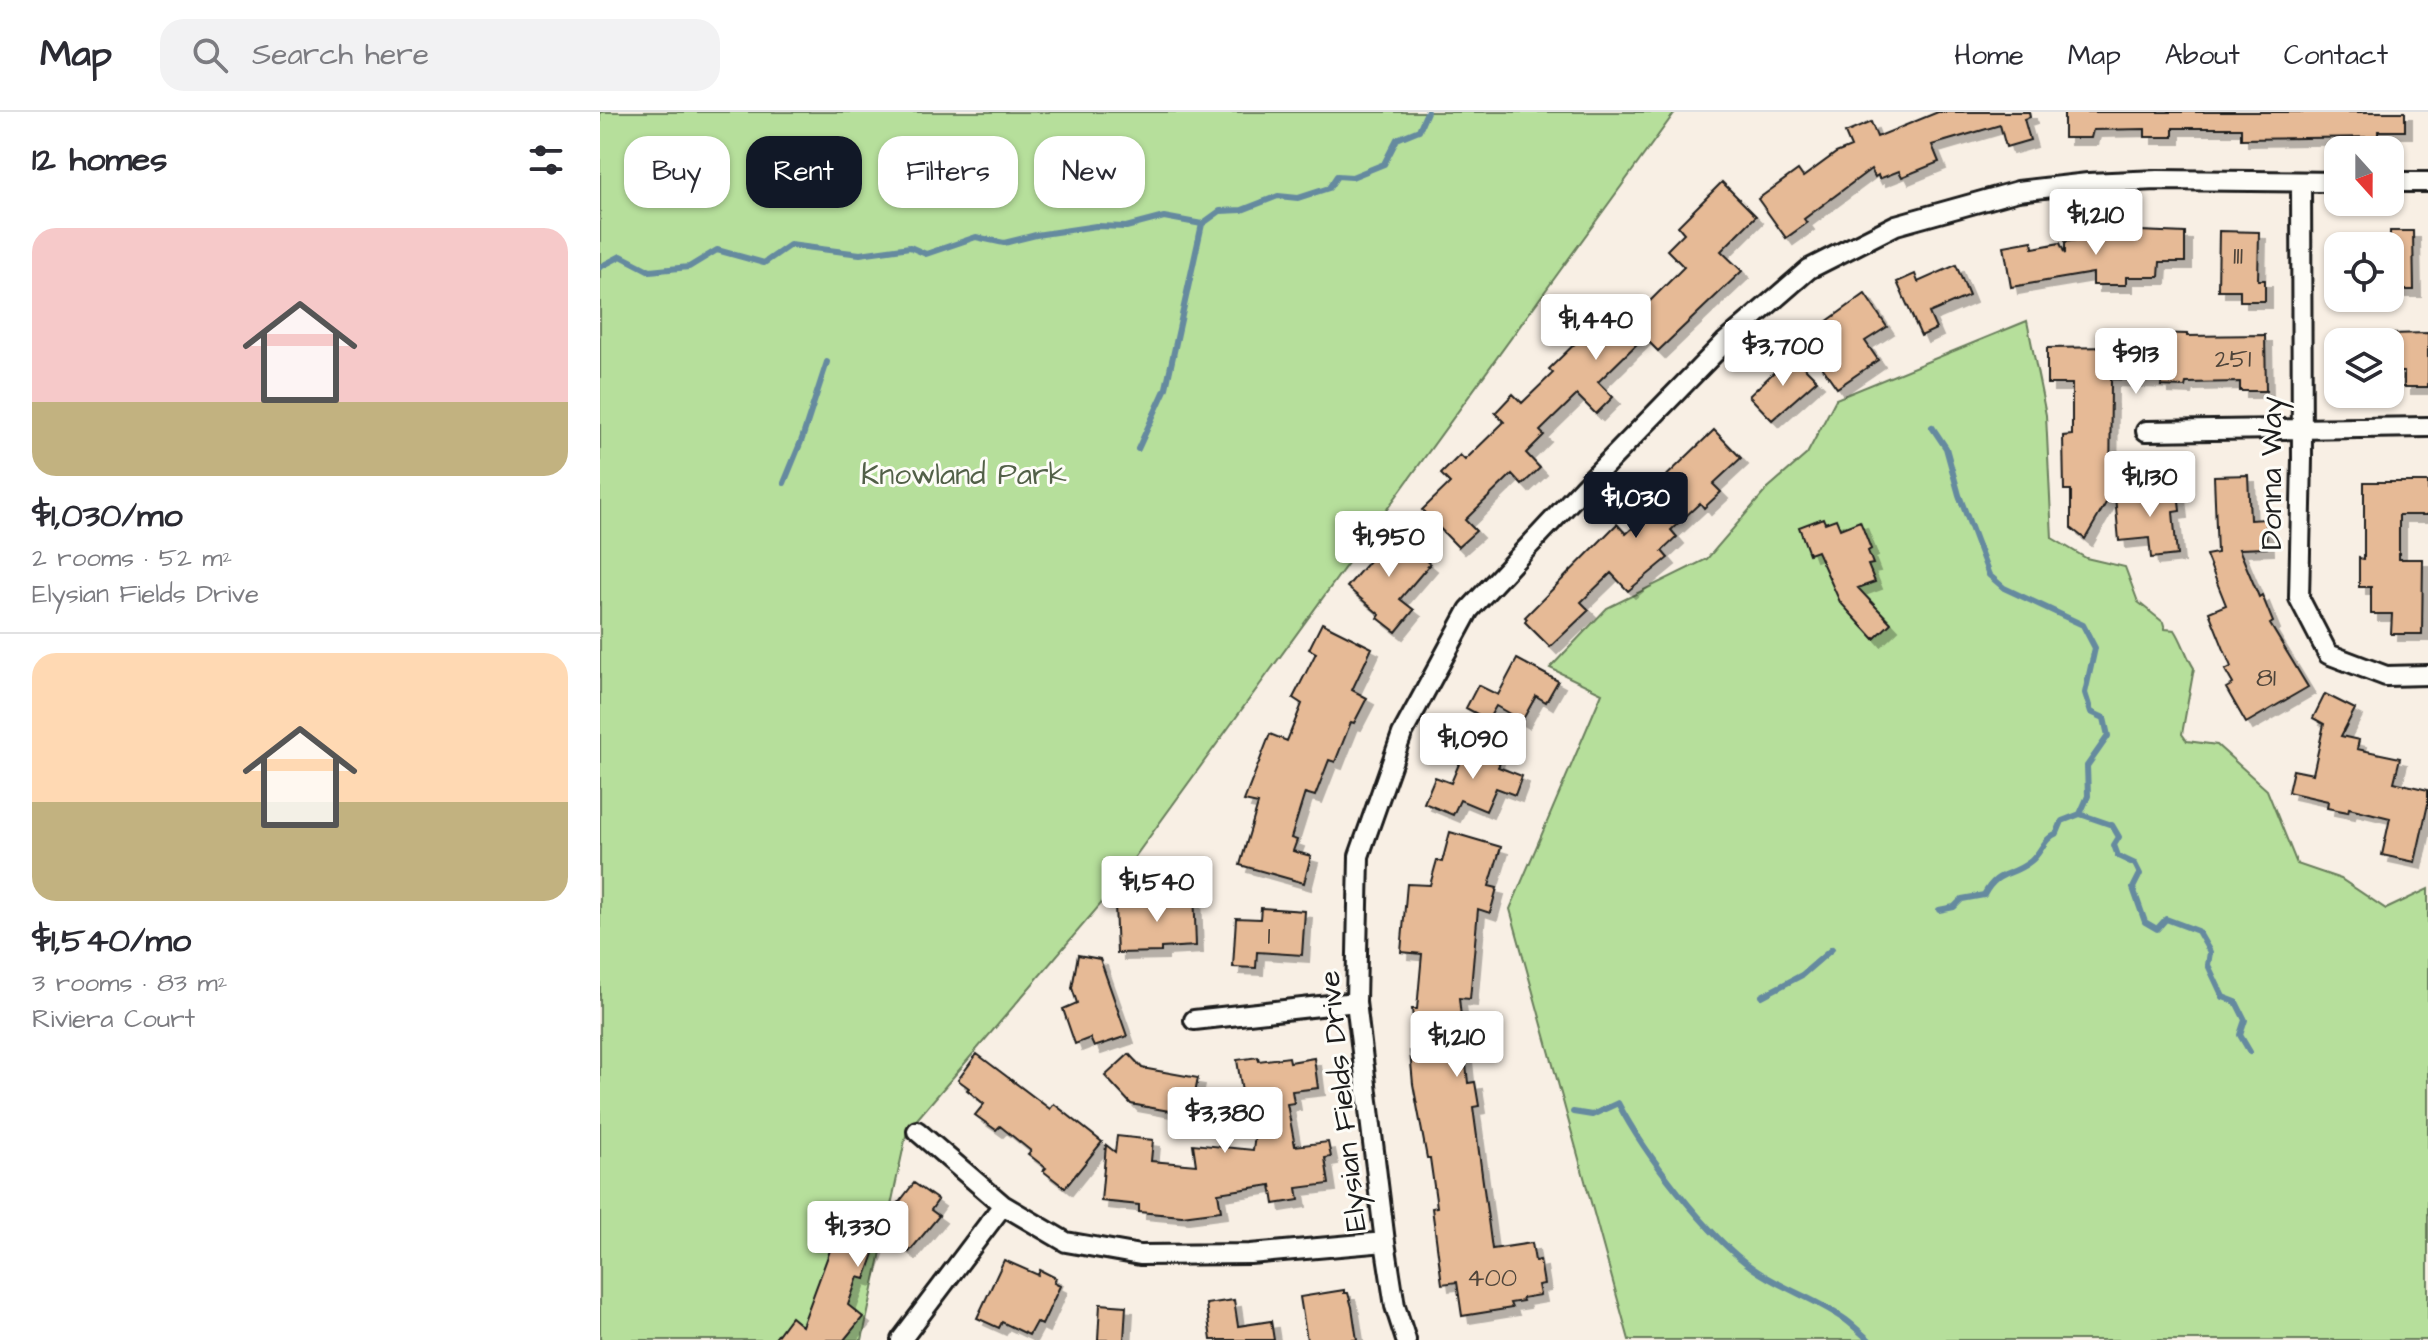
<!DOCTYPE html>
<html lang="en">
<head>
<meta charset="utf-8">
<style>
  :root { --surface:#fff; --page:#f2f2f3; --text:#2b2b33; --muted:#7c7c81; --line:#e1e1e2; --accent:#111827 }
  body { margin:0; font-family:"Architects Daughter",sans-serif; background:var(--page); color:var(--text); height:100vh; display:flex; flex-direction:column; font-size:30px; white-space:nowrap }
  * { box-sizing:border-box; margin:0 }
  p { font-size:26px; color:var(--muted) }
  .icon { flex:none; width:44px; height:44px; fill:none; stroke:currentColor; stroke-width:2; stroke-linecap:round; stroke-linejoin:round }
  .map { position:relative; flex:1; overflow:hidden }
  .details { display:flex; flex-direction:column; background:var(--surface); width:600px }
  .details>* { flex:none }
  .hud { position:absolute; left:24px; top:24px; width:760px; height:72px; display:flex; gap:16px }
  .needle { width:52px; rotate:159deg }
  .buttons { position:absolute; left:1724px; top:24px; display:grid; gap:16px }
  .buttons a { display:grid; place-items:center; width:80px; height:80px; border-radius:16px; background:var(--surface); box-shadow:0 2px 6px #0004; font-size:40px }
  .price { position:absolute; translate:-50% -68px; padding:0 18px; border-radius:8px; background:#fff; color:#222; font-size:26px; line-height:52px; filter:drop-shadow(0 2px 4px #0008) }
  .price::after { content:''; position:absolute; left:50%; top:48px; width:24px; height:18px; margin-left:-12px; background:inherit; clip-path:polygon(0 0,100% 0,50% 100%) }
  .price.selected { background:var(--accent); color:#fff }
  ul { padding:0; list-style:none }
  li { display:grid; align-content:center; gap:16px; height:424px; padding:0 32px }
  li+li { border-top:2px solid var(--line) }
  li span { display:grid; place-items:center; height:248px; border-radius:24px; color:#555 }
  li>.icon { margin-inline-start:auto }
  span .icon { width:144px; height:144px; fill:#fffc; stroke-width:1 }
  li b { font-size:34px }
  h2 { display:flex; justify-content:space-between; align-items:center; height:96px; padding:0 32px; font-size:34px }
  .tag { padding:0 28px; border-radius:24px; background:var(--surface); box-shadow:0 2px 6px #0004; font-size:28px; line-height:72px }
  .tag.selected { background:var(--accent); color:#fff }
  header { display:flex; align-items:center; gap:48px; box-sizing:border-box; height:112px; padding:0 40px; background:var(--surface); border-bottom:2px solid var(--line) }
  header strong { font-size:38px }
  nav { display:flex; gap:44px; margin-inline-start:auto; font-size:28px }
  .search { width:560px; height:72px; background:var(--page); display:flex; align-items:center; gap:20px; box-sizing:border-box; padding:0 28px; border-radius:24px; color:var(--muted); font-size:30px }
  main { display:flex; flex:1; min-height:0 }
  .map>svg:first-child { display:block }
  .green { fill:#b6df9b; stroke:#697e5c; stroke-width:2 }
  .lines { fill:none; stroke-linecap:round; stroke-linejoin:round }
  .stream { stroke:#658a9f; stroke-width:6 }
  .building { fill:#e6ba96; stroke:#1c1c1c; stroke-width:2; filter:url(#shadow) }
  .minor-casing { stroke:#1c1c1c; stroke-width:24 }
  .minor { stroke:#fdfcf7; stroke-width:18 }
  .labels { text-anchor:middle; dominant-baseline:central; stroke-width:6; stroke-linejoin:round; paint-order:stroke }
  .number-label { font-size:26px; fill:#4e443a }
  .street-label { font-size:30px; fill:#1c1c1c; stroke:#fdfcf7 }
  .park-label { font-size:30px; fill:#526048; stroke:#fdfcf7 }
</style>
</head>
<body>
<header>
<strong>Map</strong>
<div class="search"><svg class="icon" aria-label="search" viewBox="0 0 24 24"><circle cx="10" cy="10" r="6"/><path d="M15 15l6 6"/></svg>Search here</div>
<nav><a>Home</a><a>Map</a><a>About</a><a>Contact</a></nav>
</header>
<main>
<section class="details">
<h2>12 homes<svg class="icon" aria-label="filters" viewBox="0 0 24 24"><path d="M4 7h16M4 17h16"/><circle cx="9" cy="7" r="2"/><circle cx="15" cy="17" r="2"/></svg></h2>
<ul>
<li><span style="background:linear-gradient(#f6c9c9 70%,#c2b280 0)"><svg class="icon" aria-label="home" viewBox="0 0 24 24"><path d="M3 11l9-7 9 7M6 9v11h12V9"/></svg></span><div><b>$1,030/mo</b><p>2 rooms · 52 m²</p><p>Elysian Fields Drive</p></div></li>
<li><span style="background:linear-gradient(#ffd9b3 60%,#c2b280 0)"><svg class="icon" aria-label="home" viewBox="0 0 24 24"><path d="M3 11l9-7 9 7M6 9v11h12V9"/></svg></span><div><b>$1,540/mo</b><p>3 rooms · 83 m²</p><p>Riviera Court</p></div></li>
</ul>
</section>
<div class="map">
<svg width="1828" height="1228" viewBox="0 0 1828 1228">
  <defs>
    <filter id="shadow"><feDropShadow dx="7" dy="7" stdDeviation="0" flood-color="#0004"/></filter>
  </defs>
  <rect width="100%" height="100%" fill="#f8efe4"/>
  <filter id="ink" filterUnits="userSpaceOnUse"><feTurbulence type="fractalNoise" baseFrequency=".0125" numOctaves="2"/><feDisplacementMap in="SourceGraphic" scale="16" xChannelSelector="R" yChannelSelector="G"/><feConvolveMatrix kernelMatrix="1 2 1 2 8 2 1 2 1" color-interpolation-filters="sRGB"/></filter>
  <g filter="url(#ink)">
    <path class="green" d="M0,0h1075l-575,793 -193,226 -45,209h-262z
      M1427,209l19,94 6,123 34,20 39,9 13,35 25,20 2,7 10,1c8,12 11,26 19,38l-12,66 5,7 30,4 50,45 30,74 44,15 45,30 42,-20v451h-799l-119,-431 92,-216 -52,-25 57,-60 100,-49 61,-71 39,-34 29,-55z"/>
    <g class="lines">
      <path class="stream" d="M602,112l18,-13 22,-1 36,-14 20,2 31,-10 8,-12 15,1 32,-13 13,-25 22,-9 8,-18
        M0,155l21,-11 29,15 39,-4 28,-17 47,13 26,-18 70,9 50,-7 16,7 50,-17 28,6 32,-8 60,-9 30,1 38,-10 38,7
        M1332,315l14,21 13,47 30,80 15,13 79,37 12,23 -10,45 6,19 13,6 4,18 -21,30 1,30 -8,18
        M538,337l28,-61 36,-164
        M184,371l18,-44 25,-77
        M1339,798l15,-3 8,-8 22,-4c14,-26 26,-17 47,-34 10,-8 13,-23 26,-28l5,-12 18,-7 32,11 7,12 -5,8 4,11 17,8 5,10 -7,14 12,34 12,7 9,-10 32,12 12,21 -2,13 15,32 13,5 9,18 -5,15 10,17
        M1162,884l40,-21 30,-26
        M973,1000l19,3 26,-12c26,50 90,134 136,166 28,20 63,30 92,51 8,6 15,13 23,20"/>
    </g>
    <path class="building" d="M1338,0h91l1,5 -6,2 6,21 -24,7 -6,-22 -68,20 7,17 -37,15 -3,-6 -20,8 -1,-4 -3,2 -4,-8 -67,50 3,4 -21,15 -28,-39 40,-29 5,7 33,-24 15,-6 -6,-14 26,-11 6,15z
      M1464,0h341v19h-27v6l-137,2v-11h-68v9h-28v-8l-52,1 -2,8h-27z
      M1122,70l34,34 -35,35 21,20 -84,80 -14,-14 -46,45 15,15 -17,17 -19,-19 -37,36 4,4 -18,18 14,15 -18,17 -10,-11 -47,46 11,11 -18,16 -36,-37 28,-27 -9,-9 19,-19 5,5 39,-38 -9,-9 18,-19 9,9 31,-30 -4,-4 46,-45 4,4 28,-27 8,9 4,-4 3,3 42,-42 -17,-17 17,-17 -6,-7z
      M1494,117l91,4v29h-25l-1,15h-33v8h-33v-12l-82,14 -7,-41 28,-5 1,7 27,-5 5,11v-12l29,-5z
      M1619,119l40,1 -1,48h7v21h-25v-11h-22z
      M1790,119h23l1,59h-24z
      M1356,153l13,31 -40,17 7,16 -15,7 -24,-54 18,-8 3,8z
      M1265,182l22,33 -22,14 13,19 -41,28 -17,-24 16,-11 -17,-26z
      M1515,220l72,2v2l78,-1 1,56h-26v-9l-54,1 -1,4 -24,-1 1,-5 -51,-2 -1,117 -25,43 -14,-11v-38h-7l-1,-54 9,-1v-51h-25v-36l68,-1z
      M1828,221v54h-24v-15h-14v-38z
      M1192,243l25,25 -45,40 -23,-24z
      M1114,318l27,28 -28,26 8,8 -17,16 -4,-5 -29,27 6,7 -15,14 6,7 -40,33 -17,-18 -30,29 8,8 -39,37 -25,-25 2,-3 -2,-2 92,-93 9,10 38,-35 -10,-11z
      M1648,363l2,45 16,-1 1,29 -28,1 20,48 3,-2 11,27 -3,2 38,63 -62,36 -20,-35 7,-4 -8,-14 6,-3 -22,-55 17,-7 -20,-50 11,-2 -3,-77z
      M1764,370h64v33h-29v44h24l-1,75h-31l1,-20h-21v-27h-12v-29l5,1z
      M1577,372l3,27 -7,1 4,43 -26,3 -2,-20 -30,3 -4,-45 38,-4 -1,-5z
      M1223,406l2,5 11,-4 4,10 20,-8 11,28 -3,2 5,13 -5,1 7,17 -17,6 33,35 -17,16 -34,-37 -23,-51 -8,3 -10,-27z
      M789,418l41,34 -30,35 14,11 -18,22 -18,-14 2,-3 -33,-28 22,-26 -4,-3z
      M722,511l50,25 -20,42 15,8 -13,25 -3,-1 -16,40 -6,-2 -14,36 -10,-3 -14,45 6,2 -4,11 18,5 -7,27 -64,-18 18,-61 -14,-3 26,-67 17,7 15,-37 -9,-6 23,-45 -7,-4z
      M917,547l41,22 -12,21 -10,-6 -14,25 -26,-15 -8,14 -22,-12 12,-23 20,10z
      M1725,582l30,15 -14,27 18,4 -2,9 43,9 -6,24 34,8v14l-13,58 -33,-7 8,-37 -41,-10 -1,4 -21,-4 1,-7 -40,-9 5,-22 20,4 11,-50 -11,-6z
      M869,628l27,11 -2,5 3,1 -1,4 4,2 -2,4 24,9 -7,19 -19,-7 -10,23 -26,-11 -7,15 -29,-12 11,-26 16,6z
      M850,720l51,15 -12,39 8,2 -7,25 -12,-4 -8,90 -11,-1 9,85 7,-1 4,24 -6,1 19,142 40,-6 3,18 5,-1 4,24 -6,1 2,10 -18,3 1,3 -13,2 2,5 -50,8 -5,-34 -15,2 -10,-76 5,-1 -7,-49h-3l-14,-74 -3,-33 6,-1 -4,-41h5l5,-55 -21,-2 6,-68 23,1 7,-25 5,2z
      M594,776l2,58 -35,2v4l-44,1 -2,-48 55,-2 -1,-14z
      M661,796l44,3 -3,44 -45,-3 -1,16 -23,-1 3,-49 24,1z
      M478,843l22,4 27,77 -33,11 -4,-9 -15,6 -12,-35 14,-6 -5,-15z
      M377,942l73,55 4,-5 48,38 -37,46 -22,-17 3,-3 -18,-14 3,-3 -31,-25 -4,4 -21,-15 9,-11 -17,-14 2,-2 -11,-8z
      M529,942l13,14 56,10 -7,37 -60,-11 -26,-28z
      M658,945l1,4 30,-4 1,5 24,-4 4,30 -26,3 2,12 -7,1 8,42 33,-4 3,15 -6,1 4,26 -32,4 2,12 -25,4 -3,-19 -53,8 3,18 -39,5 -43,-4v-7l-38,-4 5,-56 9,7 2,-16 36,4 -2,21 45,4 -3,-21 60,6 2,-15 24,-4 -7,-1 -4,-36 -25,4 -6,-38z
      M314,1071l24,17 -7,10 8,6 -30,36 -27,-21 -17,48 -7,-2 -10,28 15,12 -19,23h-70l17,-23 11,9 33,-89 5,2 1,-3 19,8 26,-33 4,3z
      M404,1148l34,15 2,-5 16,8 -2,5 6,3 -18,39 -6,-3 -7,13 -27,-13 -3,6 -22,-10z
      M744,1178v3h4l4,14 5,33h-50l-7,-43z
      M634,1188l4,26 33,-5 3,19h-63l-5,-36z
      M500,1192l26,2 -2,34h-26z"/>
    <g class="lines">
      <defs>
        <path id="minor" d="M1701,70l1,277 -3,139 29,56 58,22 42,-1
          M1790,70h38
          M1546,319l282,-4
          M594,908l162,-18
          M317,1019l86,74 63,37 74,13 110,-1 135,-12
          M301,1228l102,-135
          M806,1228l-11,-34 -10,-64 -29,-240 3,-146 43,-122 67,-124 114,-122 142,-146 84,-73 87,-44 122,-34 70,-8 70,-3 180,2"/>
      </defs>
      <use href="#minor" class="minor-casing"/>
      <use href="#minor" class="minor"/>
    </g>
  </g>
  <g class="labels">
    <g class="number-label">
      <text x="1638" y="144">111</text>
      <text x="1633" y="247">251</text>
      <text x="1666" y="566">81</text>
      <text x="669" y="824">1</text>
      <text x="892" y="1166">400</text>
    </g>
    <g class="street-label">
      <text transform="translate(1672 361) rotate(-90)">Donna Way</text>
      <text transform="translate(743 989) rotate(-96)">Elysian Fields Drive</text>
    </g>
    <g class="park-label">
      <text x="364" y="363">Knowland Park</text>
    </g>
  </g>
</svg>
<div class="buttons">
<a><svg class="needle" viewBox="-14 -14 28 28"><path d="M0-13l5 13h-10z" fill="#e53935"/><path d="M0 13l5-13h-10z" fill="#7c7c81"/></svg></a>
<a><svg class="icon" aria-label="locate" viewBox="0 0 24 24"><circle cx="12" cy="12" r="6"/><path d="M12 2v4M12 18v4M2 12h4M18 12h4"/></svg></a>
<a><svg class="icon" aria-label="layers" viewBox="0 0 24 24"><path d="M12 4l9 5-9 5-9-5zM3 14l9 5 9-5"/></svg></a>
</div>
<b class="price" style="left:1496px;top:145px">$1,210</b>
<b class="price" style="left:996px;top:250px">$1,440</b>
<b class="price" style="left:1183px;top:276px">$3,700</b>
<b class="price" style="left:1536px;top:284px">$913</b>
<b class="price" style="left:1550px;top:407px">$1,130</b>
<b class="price selected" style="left:1036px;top:428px">$1,030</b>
<b class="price" style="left:789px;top:467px">$1,950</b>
<b class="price" style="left:873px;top:669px">$1,090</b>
<b class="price" style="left:557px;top:812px">$1,540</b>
<b class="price" style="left:857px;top:967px">$1,210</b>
<b class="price" style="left:625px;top:1043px">$3,380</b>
<b class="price" style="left:258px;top:1157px">$1,330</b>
<div class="hud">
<a class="tag">Buy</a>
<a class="tag selected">Rent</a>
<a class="tag">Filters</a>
<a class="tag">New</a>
</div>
</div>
</main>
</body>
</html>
